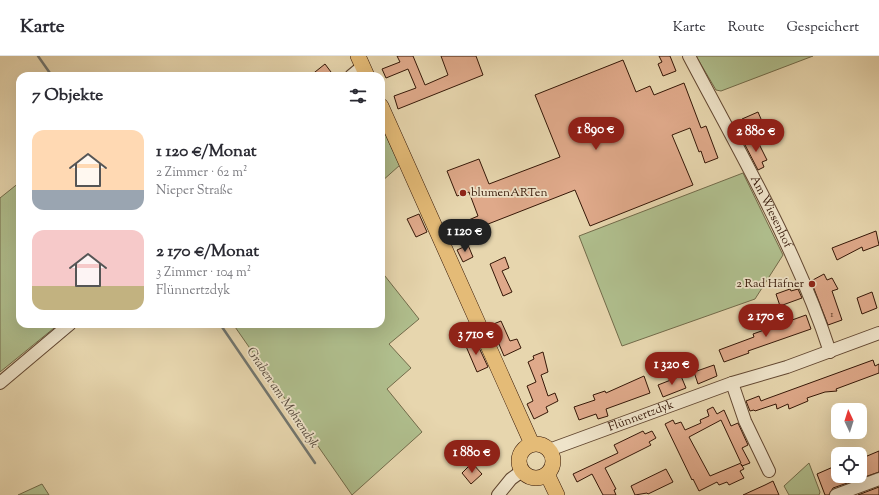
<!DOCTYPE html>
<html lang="de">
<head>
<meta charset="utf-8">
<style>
  :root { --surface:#fff; --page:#f2f2f3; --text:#2b2b33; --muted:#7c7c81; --line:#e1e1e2; --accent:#8f2418 }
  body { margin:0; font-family:"Sorts Mill Goudy",serif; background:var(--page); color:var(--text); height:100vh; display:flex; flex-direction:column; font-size:15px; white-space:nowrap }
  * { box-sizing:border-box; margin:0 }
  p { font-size:13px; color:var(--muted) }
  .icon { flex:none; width:22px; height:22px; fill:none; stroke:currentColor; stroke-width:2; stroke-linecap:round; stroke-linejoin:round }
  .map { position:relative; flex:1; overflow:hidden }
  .panel { position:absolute; left:16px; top:16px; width:369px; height:256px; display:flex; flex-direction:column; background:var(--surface); border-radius:12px; box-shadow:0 4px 16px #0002 }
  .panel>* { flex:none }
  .needle { width:26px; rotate:356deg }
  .fabs { position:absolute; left:831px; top:347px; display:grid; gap:8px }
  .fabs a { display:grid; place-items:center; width:36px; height:36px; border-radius:8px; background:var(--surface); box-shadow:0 4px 16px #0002; font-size:20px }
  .price { position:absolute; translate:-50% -34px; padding:0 9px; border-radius:14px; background:var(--accent); color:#fff; font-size:13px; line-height:26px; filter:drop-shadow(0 1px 2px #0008) }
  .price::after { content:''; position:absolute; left:50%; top:24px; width:12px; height:9px; margin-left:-6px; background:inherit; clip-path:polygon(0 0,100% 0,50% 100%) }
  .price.selected { background:#222; color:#fff }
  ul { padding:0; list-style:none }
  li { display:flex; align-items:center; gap:12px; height:100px; padding:0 16px }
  li span { display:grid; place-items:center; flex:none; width:112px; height:80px; border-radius:12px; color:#555 }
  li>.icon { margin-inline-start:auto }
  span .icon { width:48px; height:48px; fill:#fffc; stroke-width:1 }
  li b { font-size:17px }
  h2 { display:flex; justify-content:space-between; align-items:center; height:48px; padding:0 16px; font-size:17px }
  header { display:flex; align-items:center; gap:24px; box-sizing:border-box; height:56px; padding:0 20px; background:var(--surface); border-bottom:1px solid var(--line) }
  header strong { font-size:19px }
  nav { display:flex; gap:22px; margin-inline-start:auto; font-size:14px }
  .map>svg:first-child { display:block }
  .green { fill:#b0bf8e; stroke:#726b4a }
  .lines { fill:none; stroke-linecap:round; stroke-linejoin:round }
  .stream { stroke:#72766f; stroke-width:2.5 }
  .building { fill:#dfa98a; stroke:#351707; fill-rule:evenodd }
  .minor-casing { stroke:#624731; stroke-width:14 }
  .major-casing { stroke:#351707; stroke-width:16 }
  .minor { stroke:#efe4ca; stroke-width:12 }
  .major { stroke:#e4bb77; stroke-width:15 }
  .poi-dot { fill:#8f2418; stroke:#efe4ca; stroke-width:1.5 }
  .labels { text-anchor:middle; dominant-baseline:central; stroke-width:3.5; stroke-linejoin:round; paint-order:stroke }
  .number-label { font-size:10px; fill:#603c28 }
  .poi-label { font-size:12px; fill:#351707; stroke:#efe4ca; text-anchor:start }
  .street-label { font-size:12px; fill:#351707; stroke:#efe4ca }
  .water-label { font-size:13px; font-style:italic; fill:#54473b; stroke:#efe4ca }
</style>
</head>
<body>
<header>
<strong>Karte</strong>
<nav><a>Karte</a><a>Route</a><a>Gespeichert</a></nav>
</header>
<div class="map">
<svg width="879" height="439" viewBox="0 0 879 439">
  <rect width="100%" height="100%" fill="#e7d6ae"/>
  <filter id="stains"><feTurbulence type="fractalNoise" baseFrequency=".005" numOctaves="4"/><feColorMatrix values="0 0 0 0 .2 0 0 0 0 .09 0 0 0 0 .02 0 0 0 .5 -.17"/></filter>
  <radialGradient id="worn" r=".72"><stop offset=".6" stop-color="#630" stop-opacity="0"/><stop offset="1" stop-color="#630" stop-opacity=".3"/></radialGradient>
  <path class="green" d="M696,0h117l-92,35 -5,-1z
    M381,69l19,40 -19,17z
    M743,117l40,82 -28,44 -133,47 -43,-110z
    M20,126v142h39l-59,48v-174z
    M381,215l38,48 -30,25 22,24 -24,21 35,43 -70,63 -119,-171h148z
    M809,407l11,29 -1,3h-30l-5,-9z
    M42,428l7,11h-31z"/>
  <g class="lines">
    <path class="stream" d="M38,0l14,20
      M220,268l95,139"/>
  </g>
  <path class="building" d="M397,0h16l12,29 23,-10 -7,-19h35l7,19 -85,34 -4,-13 22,-8 -8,-19 -22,9 -4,-9 18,-7z
    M659,0h11l6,15 -13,5 -5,-12 4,-2z
    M623,4l13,32 14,-6 4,9 30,-12 17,45 5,-2 12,32 -13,5 -4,-12 -2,1 -9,-24 -18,7 21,50 -103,41 -15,-36 -92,36 3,6 -15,6 -7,-16 14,-6 -9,-24 -12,4 -10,-25 32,-12 10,25 71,-27 -25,-62z
    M325,8l9,12h-24z
    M758,56l6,14 -16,7 -6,-14z
    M756,82l11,22 -5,2 2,5 -6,3 -14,-27z
    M419,158l8,18 -11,5 -9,-18z
    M876,175l3,14 -16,6 -1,-4 -25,13 -5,-12z
    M468,189l5,12 -10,5 -6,-12z
    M505,201l4,11 -7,3 10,21 -9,4 -13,-32z
    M824,218l3,6 5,-2 6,11 -6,2 10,29 -14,5 -17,-44z
    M790,233l1,2 7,-2 4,9 -22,8 -4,-12z
    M872,236l5,16 -15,6 -5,-16z
    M806,259l5,14 -63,22 1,2 -25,9 -5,-12 35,-13 -1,-3z
    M501,265l9,20 7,-2 4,9 -17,8 -13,-31z
    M475,283l13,28 -11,5 -12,-28z
    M543,296l5,20 -7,3 7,21 7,-3 3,8 -12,6 2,5 -14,7 -7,-15 6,-3 -6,-15 9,-4 -8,-20 6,-3 -1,-3z
    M873,304l2,6 4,-2v9l-43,16 1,2 -12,1 -18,6 1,3 -19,8 -1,-5 -11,5 -1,-5 -21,7 -1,-1 -4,1 -4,-10 13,-5 2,5 5,-2z
    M714,309l3,11 -19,8 -4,-12z
    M644,320l6,17 -44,16 2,7 -10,3 -2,-5 -17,6 -5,-13 21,-7 -2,-5 12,-4 1,2z
    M681,320l5,12 -23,9 -5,-12z
    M713,351l4,7 7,-4 7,16 7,-3 10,22 -6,3 8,15 -8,3 -1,-2 3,5 -4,2 4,7 -15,7 -2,-3 -8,3 -2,-3 -18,9 -6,-12 -1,1 -27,-56 8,-4 2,4 6,-2 4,8 16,-7 -1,-3 9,-4 -2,-6zM721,364l20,43 -31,13 -21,-39z
    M643,375l2,3 7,-3 4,7 -7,4 2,3 -46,23 11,21 -2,1 2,5h-13l-11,-21 -15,8 -4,-8 45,-21 -4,-8z
    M879,395v21l-46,16 -4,7h-4l-8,-21 16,-7 4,9h23v-17z
    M472,407l10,11 -11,10 -9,-11z
    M666,413l7,13 -25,12 -1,-1 -12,2 -4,-9z
    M773,425l6,14h-36l22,-10z
    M879,431v8h-21z"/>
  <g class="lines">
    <defs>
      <g id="minor">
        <path id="s1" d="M689,0c50,95 108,194 141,296"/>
        <path d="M351,20l12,-10"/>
        <path d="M0,327l70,-59"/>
        <path d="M732,327l13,38 24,50"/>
        <path id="s2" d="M549,394l183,-67 55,-16 92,-34"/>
        <path d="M498,439l13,-16 11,-8"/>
        <path d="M836,439l43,-16"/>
      </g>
      <path id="major" d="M358,0l9,20
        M381,50l151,338
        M519 405a17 17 0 1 1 34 0a17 17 0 1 1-34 0Z
        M547,418l10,21"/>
    </defs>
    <use href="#minor" class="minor-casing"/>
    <use href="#major" class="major-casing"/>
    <use href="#minor" class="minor"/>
    <use href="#major" class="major"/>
  </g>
  <g class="poi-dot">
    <circle cx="463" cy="137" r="4"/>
    <circle cx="812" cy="228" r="4"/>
  </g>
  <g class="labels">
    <g class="number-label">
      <text x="832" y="258">1</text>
    </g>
    <g class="poi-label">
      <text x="471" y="137">blumenARTen</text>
      <text x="804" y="228" text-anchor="end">2 Rad Häfner</text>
    </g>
    <g class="street-label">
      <text stroke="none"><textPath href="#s1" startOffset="176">Am Wiesenhof</textPath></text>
      <text stroke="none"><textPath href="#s2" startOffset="98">Flünnertzdyk</textPath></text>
    </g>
    <g class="water-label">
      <text transform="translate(282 342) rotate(56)">Graben am Mohrendyk</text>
    </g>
  </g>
  <rect width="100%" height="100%" filter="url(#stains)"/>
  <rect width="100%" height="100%" fill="url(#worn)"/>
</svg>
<div class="fabs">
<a><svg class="needle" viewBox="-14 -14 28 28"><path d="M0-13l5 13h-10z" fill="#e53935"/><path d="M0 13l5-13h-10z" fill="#7c7c81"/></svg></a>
<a><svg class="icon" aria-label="locate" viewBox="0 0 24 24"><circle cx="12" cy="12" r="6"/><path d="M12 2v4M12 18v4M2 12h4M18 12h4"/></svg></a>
</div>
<b class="price" style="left:596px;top:95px">1 890 €</b>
<b class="price" style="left:756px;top:97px">2 880 €</b>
<b class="price selected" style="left:465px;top:197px">1 120 €</b>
<b class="price" style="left:766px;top:282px">2 170 €</b>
<b class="price" style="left:476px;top:300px">3 710 €</b>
<b class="price" style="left:672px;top:330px">1 320 €</b>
<b class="price" style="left:472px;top:418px">1 880 €</b>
<section class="panel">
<h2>7 Objekte<svg class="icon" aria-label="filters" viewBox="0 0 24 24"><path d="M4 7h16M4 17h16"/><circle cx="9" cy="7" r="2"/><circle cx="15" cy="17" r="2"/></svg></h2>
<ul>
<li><span style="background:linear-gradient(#ffd9b3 75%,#9aa5b1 0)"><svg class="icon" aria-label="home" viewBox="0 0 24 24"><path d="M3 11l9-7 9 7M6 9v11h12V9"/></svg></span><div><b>1 120 €/Monat</b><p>2 Zimmer · 62 m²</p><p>Nieper Straße</p></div></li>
<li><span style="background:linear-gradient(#f6c9c9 70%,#c2b280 0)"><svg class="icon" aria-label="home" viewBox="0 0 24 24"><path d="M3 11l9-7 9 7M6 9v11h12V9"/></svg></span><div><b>2 170 €/Monat</b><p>3 Zimmer · 104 m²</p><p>Flünnertzdyk</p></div></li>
</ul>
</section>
</div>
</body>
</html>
